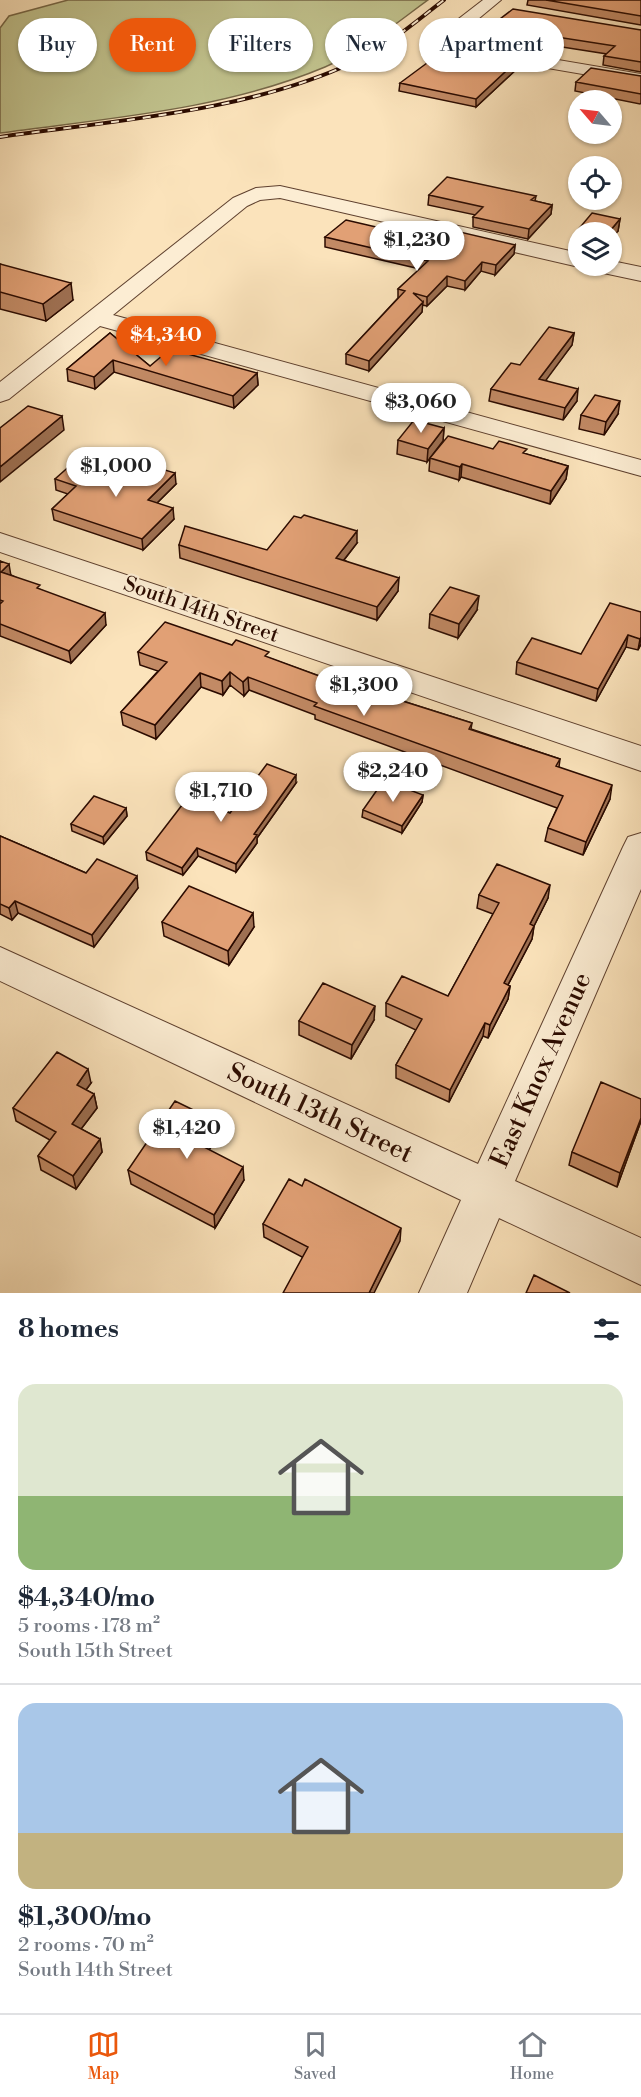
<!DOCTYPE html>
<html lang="en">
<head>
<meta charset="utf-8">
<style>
  :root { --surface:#fff; --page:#f2f2f3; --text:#1f2937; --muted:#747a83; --line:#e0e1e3; --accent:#ea580c }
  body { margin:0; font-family:"Libre Bodoni",serif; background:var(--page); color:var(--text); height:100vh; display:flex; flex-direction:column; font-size:22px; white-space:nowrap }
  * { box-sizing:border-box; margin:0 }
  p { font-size:20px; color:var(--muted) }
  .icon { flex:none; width:33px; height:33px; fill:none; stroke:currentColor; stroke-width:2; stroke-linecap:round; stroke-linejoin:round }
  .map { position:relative; height:1293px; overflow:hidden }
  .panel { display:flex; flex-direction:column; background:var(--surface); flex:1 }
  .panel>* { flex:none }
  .banner { position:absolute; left:18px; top:18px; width:606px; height:54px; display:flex; gap:12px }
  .needle { width:39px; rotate:298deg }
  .buttons { position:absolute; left:568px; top:90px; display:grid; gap:12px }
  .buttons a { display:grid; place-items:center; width:54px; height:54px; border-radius:50%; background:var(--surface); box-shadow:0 2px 4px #0004; font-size:30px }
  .price { position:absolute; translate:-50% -51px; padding:0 14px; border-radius:21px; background:#fff; color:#222; font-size:20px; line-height:39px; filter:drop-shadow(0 2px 3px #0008) }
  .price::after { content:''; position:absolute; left:50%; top:36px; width:18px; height:14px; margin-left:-9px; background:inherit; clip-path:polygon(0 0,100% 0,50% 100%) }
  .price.on { background:var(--accent); color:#fff }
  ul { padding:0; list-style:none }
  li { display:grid; align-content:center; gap:12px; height:318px; padding:0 18px }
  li+li { border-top:2px solid var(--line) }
  li span { display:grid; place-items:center; height:186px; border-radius:18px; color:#555 }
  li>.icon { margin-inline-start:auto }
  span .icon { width:108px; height:108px; fill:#fffc; stroke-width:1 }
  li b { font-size:26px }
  h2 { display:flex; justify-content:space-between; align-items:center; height:72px; padding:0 18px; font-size:26px }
  .chip { padding:0 21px; border-radius:27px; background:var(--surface); box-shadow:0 2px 4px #0004; font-size:21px; line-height:54px }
  .chip.on { background:var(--accent); color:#fff }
  .tabs { display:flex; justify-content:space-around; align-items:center; height:84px; border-top:2px solid var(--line); background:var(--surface); font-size:16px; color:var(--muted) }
  .tabs a { display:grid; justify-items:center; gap:3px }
  .tabs .on { color:var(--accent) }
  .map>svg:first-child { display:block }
  .green { fill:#c1c38e; stroke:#766747; stroke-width:1.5 }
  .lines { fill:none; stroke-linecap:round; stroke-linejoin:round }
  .minor-casing { stroke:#5f412f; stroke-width:2 }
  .minor { fill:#fcedd3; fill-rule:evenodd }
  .rail-casing { stroke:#2b0b00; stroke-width:4 }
  .rail { stroke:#fcedd3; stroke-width:2; stroke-dasharray:8; stroke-linecap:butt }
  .wall { fill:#c28a65; stroke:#2b0b00; stroke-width:1.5 }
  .shaded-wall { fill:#9e7052; stroke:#2b0b00; stroke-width:1.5 }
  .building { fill:#e1a075; stroke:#2b0b00; stroke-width:1.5 }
  .labels { text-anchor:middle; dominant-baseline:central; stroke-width:4.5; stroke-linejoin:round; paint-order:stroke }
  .street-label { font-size:21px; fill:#2b0b00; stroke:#fcedd3 }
  .near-street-label { font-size:26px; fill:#2b0b00; stroke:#fcedd3 }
</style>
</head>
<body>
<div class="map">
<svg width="641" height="1293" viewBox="0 0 641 1293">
  <rect width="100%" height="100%" fill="#fbe3bb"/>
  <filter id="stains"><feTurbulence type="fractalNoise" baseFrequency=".00333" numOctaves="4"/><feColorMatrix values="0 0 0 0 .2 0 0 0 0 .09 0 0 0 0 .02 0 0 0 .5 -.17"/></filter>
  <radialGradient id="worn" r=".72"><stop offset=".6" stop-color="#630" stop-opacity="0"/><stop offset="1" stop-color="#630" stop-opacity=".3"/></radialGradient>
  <path class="green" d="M68,0h360c-33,24 -65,51 -103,67 -102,43 -216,51 -325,66v-105l9,-12z"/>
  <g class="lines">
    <defs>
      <path id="minor" d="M483,0h18l-47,39 10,5 177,30v10l-181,-31 -21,-7 -2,-4 2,-8z
        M280,186l299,67v13h5l-5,1 -299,-69 -20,2 -13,6 -134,109 528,145v16l-541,-150 -91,73 -9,3v-20l233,-184 23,-10z
        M612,261l29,6v14l-47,-10 -3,-5h21z
        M0,533l641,213v25l-641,-219z
        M641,833v56l-126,292 126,57v47l-142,-67 -32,75h-48l42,-93 -461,-219v-34l478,217 145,-317 5,-10z"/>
    </defs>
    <use href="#minor" class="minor-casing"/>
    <use href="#minor" class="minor"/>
    <defs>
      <path id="rail" d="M0,137c117,-17 247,-25 354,-75 34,-16 61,-40 90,-62"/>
    </defs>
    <use href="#rail" class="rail-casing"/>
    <use href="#rail" class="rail"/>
  </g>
  <path class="wall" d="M528,0h113v25l-114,-20z
    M641,30v42l-38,-7 1,-9 3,-2 -64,-10 -10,9 -54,-9v-9z
    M521,57l-1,9 -44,41 -77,-16 1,-8z
    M641,76v27l-1,1 -65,-13 1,-9z
    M429,195l107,1 -1,5 17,4 -1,9 -23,25 -55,-12v-10l3,-2 -48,-10z
    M620,219l-2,12 -6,1h-33v12l-3,-1 1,-12z
    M325,237l124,7 66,1 -1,9 -19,21 -14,-4 -16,19 -18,-4 -20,20 -5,-1v7l-53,59 -23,-7v-10l52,-56v-9l22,-20 -95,-22z
    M0,264l73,36 -27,21 -46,-12z
    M110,333l40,33 107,7 1,12 -24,23 -120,-36 -19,17 -27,-8 -1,-12z
    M574,333l-2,12 -27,35 32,21 -14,19 -74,-19 2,-12 29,-24z
    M618,414l-14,21 -25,-6 2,-14z
    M444,428l-1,13 -16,21 -30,-8 1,-14z
    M493,449l33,5 42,12 -2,13 -16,25 -89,-27 -2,3 -30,-9 1,-13z
    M55,479h70l51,5 -19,19 17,16 -31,31 -89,-30 -2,-11 16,-15 -12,-4z
    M357,543l-13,17 54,31 -21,29 -197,-62 -1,-13 88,5z
    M0,561l11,14 30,15 65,35 -35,38 -71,-27z
    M477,610l-19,28 -29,-10 1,-14z
    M641,612v32l-3,6 -12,-3 -30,54 -80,-27 1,-12 64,-8z
    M138,652l131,6 64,23 41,6v5l98,31 -1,6 89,30 -1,8 51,32 -27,56 -38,-14 3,-13 9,-20 -242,-89v-4l-66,-25 -5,6 -14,-11 -7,10 -22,-8 -45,52 -33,-14 -2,-13 37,-41 -18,-6z
    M296,783l-39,55v5l-21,29 -38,-16 -15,19 -36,-15 -1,-8z
    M423,795l-1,7 -20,31 -40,-16 1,-7z
    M126,808l1,8 -23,28 -32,-13 -1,-7z
    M0,836l86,37 52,15 -44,59 -76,-34 -6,7 -12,-6z
    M479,895l69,3 -14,28 -2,13 -24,46 2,1 -2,13 -20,39 -5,-2 -34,66 -53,-24v-13l20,-35 -30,-14v-13l62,-7 45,-82 -16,-6z
    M162,922l92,5 -25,38 -65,-29z
    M374,1020l-23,39 -52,-24v-14z
    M91,1083l-5,7 8,4 3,14 -16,21 19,10 2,13 -26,37 -35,-19 -3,-14 12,-16 -34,-19 -3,-13z
    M641,1121l-24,66 -48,-22 3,-13z
    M219,1135l-10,15 35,30 -29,48 -84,-44 -3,-14z
    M263,1224l137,17 -98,16 -38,-20z"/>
  <path class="shaded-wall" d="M544,35l-1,9 -10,9 1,-8z
    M521,57l-1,9 -44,41v-8z
    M552,205l-1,9 -23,25 1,-10z
    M620,219l-2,12 -6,8v-7h-3z
    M515,245l-1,9 -19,21 1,-10z
    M482,262l-1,9 -16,19v-9z
    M447,276v10l-20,20v-9z
    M71,283l2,17 -27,21 -3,-17z
    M423,302l-1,10 -53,59v-10z
    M574,333l-2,12 -34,46 1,-12z
    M113,360l1,12 -19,17 -1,-12z
    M257,373l1,12 -24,23 -1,-12z
    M578,389l-1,12 -14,19 2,-12z
    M620,401l-2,13 -14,21 2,-13z
    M62,416l2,14 -64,52v-15z
    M444,428l-1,13 -16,21 1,-13z
    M462,464l-1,13 -2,3 1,-13z
    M568,466l-2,13 -16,25 1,-13z
    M175,473l1,11 -27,27 -1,-11z
    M173,508l1,11 -31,31 -1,-11z
    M357,531v12l-21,27v-12z
    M9,564l2,12 -10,-4z
    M399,578l-1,13 -21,29v-13z
    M479,596l-2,14 -19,28 1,-14z
    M105,613l1,12 -35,38 -2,-12z
    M628,635l-2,12 -30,54 2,-12z
    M641,637v7l-3,6 2,-11z
    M230,672v13l-7,10 -1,-14z
    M200,673l1,14 -45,52 -1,-14z
    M248,677l1,13 -5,6 -1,-14z
    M296,775v8l-39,55v5l-21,29v-8l18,-30z
    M612,785l-2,14 -27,56 3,-13z
    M423,795l-1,7 -20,31v-7z
    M126,808l1,8 -23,28 -1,-7z
    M197,848l1,8 -15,19 -1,-7z
    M137,876l1,12 -44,59 -2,-12z
    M550,885l-2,13 -14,28 -2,13 -30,57 2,-13 26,-59z
    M15,901l3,12 -6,7 -3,-12z
    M253,913l1,14 -25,38 -1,-14z
    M510,986l-2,13 -20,39 2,-13z
    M375,1006l-1,14 -23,39 1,-14z
    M485,1023l-2,13 -34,66 1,-12z
    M88,1069l3,14 -11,15 -3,-13z
    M94,1094l3,14 -22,29 -3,-13z
    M641,1118v3l-24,66 3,-14z
    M218,1122l1,13 -16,24 -1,-13z
    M100,1139l2,13 -26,37 -3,-13z
    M243,1167l1,13 -29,48 -1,-13z
    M401,1228l-1,13 -26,52h-5z"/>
  <path class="building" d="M546,0h95v16z
    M513,9l128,21v32l-37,-6 11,-10 -71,-11 -10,10 -55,-10z
    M450,46l71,11 -45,42 -76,-16z
    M591,68l50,8v18l-65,-12z
    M447,177l89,19 -5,4 21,5 -23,24 -56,-12 10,-10 -54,-12z
    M592,213l28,6 -11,13h-25l-7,-1z
    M346,220l103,24 11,-12 55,13 -19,20 -14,-3 -17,19 -18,-5 -20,21 -14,-4 10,9 -54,59 -23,-7 59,-63 -7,-2 30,-28 -103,-24z
    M0,264l71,19 -28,21 -43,-12z
    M549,327l25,6 -35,46 39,10 -13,19 -74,-19 20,-26 9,2z
    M110,333l40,33 20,-17 87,24 -24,23 -120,-36 -19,17 -27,-8z
    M595,395l25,6 -14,21 -25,-7z
    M28,406l34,10 -62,51v-39z
    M414,420l30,8 -16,21 -30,-9z
    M448,436l45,13 6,-8 28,8 -4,4 45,13 -17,25 -89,-27 -2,3 -30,-9z
    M73,463l52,16 17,-16 33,10 -27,27 25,8 -31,31 -90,-30 24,-23 -21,-7z
    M304,515l53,16 -21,27 63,20 -22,29 -198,-62 6,-19 82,24 27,-34 7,2z
    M0,561l9,3 -8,8 39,13 -3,3 68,25 -36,38 -69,-27v-20l3,-3 -3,-1z
    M450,587l29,9 -20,28 -29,-10z
    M610,603l31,9v25l-1,2 -12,-4 -30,54 -81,-27 15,-24 49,16z
    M165,622l67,23 4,-5 33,12 -4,4 68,25 6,-7 35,13 -3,4 101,32 -3,6 91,30 -4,7 56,19 -26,57 -38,-14 15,-32 -249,-90 3,-3 -69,-26 -5,5 -13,-10 -8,9 -22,-8 -45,52 -34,-13 46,-50 -29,-10z
    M267,764l29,11 -42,59 3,1 -21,29 -39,-16 -15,20 -36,-16 43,-56 41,17z
    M384,780l39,15 -21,31 -39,-16z
    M94,796l32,12 -23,29 -32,-13z
    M0,836l86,37 11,-14 40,17 -45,59 -77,-34 -6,7 -9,-4z
    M497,864l53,21 -20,39 4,2 -30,57 6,3 -20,39 -5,-2 -35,67 -54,-25 26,-46 -36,-16 16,-27 46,20 51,-93 -20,-8z
    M189,886l64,27 -25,38 -66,-29z
    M323,983l52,23 -23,39 -53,-24z
    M57,1052l31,17 -11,16 17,9 -22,30 28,15 -27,37 -35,-20 18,-24 -43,-24z
    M601,1082l40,17v19l-21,55 -48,-21z
    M175,1101l43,21 -16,24 41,21 -29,48 -86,-45z
    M289,1179l13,7 3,-7 96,49 -32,65h-86l25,-46 -45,-23z
    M534,1275l36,18h-44z"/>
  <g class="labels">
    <g class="street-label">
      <text transform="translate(201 610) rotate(19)">South 14th Street</text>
    </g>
    <g class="near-street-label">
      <text transform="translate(541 1070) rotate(-66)">East Knox Avenue</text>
      <text transform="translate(320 1113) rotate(25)">South 13th Street</text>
    </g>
  </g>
  <rect width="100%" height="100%" filter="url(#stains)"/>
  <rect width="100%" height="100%" fill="url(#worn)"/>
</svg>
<div class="buttons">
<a><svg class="needle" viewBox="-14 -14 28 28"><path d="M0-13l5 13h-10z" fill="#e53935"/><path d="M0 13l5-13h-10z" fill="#747a83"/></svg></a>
<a><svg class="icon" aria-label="locate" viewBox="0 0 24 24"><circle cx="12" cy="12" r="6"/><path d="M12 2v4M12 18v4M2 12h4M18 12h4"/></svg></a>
<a><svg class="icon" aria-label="layers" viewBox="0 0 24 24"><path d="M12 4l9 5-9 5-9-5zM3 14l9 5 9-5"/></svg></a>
</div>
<b class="price" style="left:417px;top:272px">$1,230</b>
<b class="price on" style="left:166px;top:367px">$4,340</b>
<b class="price" style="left:421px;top:434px">$3,060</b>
<b class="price" style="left:116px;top:498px">$1,000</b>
<b class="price" style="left:364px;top:717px">$1,300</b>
<b class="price" style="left:393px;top:803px">$2,240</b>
<b class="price" style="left:221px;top:823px">$1,710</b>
<b class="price" style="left:187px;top:1160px">$1,420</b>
<div class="banner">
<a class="chip">Buy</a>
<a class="chip on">Rent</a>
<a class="chip">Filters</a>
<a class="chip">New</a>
<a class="chip">Apartment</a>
</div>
</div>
<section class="panel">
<h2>8 homes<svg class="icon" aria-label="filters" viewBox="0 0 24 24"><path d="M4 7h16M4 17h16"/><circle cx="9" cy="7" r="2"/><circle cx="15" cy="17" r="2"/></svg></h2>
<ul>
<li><span style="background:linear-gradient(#dfe7d0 60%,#8fb573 0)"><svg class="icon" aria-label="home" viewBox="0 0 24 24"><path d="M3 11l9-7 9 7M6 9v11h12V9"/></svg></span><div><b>$4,340/mo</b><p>5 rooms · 178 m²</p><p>South 15th Street</p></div></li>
<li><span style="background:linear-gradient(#a9c7e8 70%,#c2b280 0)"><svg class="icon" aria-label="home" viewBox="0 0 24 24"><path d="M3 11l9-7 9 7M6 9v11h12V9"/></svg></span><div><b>$1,300/mo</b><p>2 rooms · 70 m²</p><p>South 14th Street</p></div></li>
</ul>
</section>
<nav class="tabs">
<a class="on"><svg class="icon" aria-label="map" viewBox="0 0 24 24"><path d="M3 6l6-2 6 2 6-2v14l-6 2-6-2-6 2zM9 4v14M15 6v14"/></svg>Map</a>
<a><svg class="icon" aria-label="saved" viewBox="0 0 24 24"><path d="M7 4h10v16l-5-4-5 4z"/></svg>Saved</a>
<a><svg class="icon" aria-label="home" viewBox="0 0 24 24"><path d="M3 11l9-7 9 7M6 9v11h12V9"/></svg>Home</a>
</nav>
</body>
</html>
